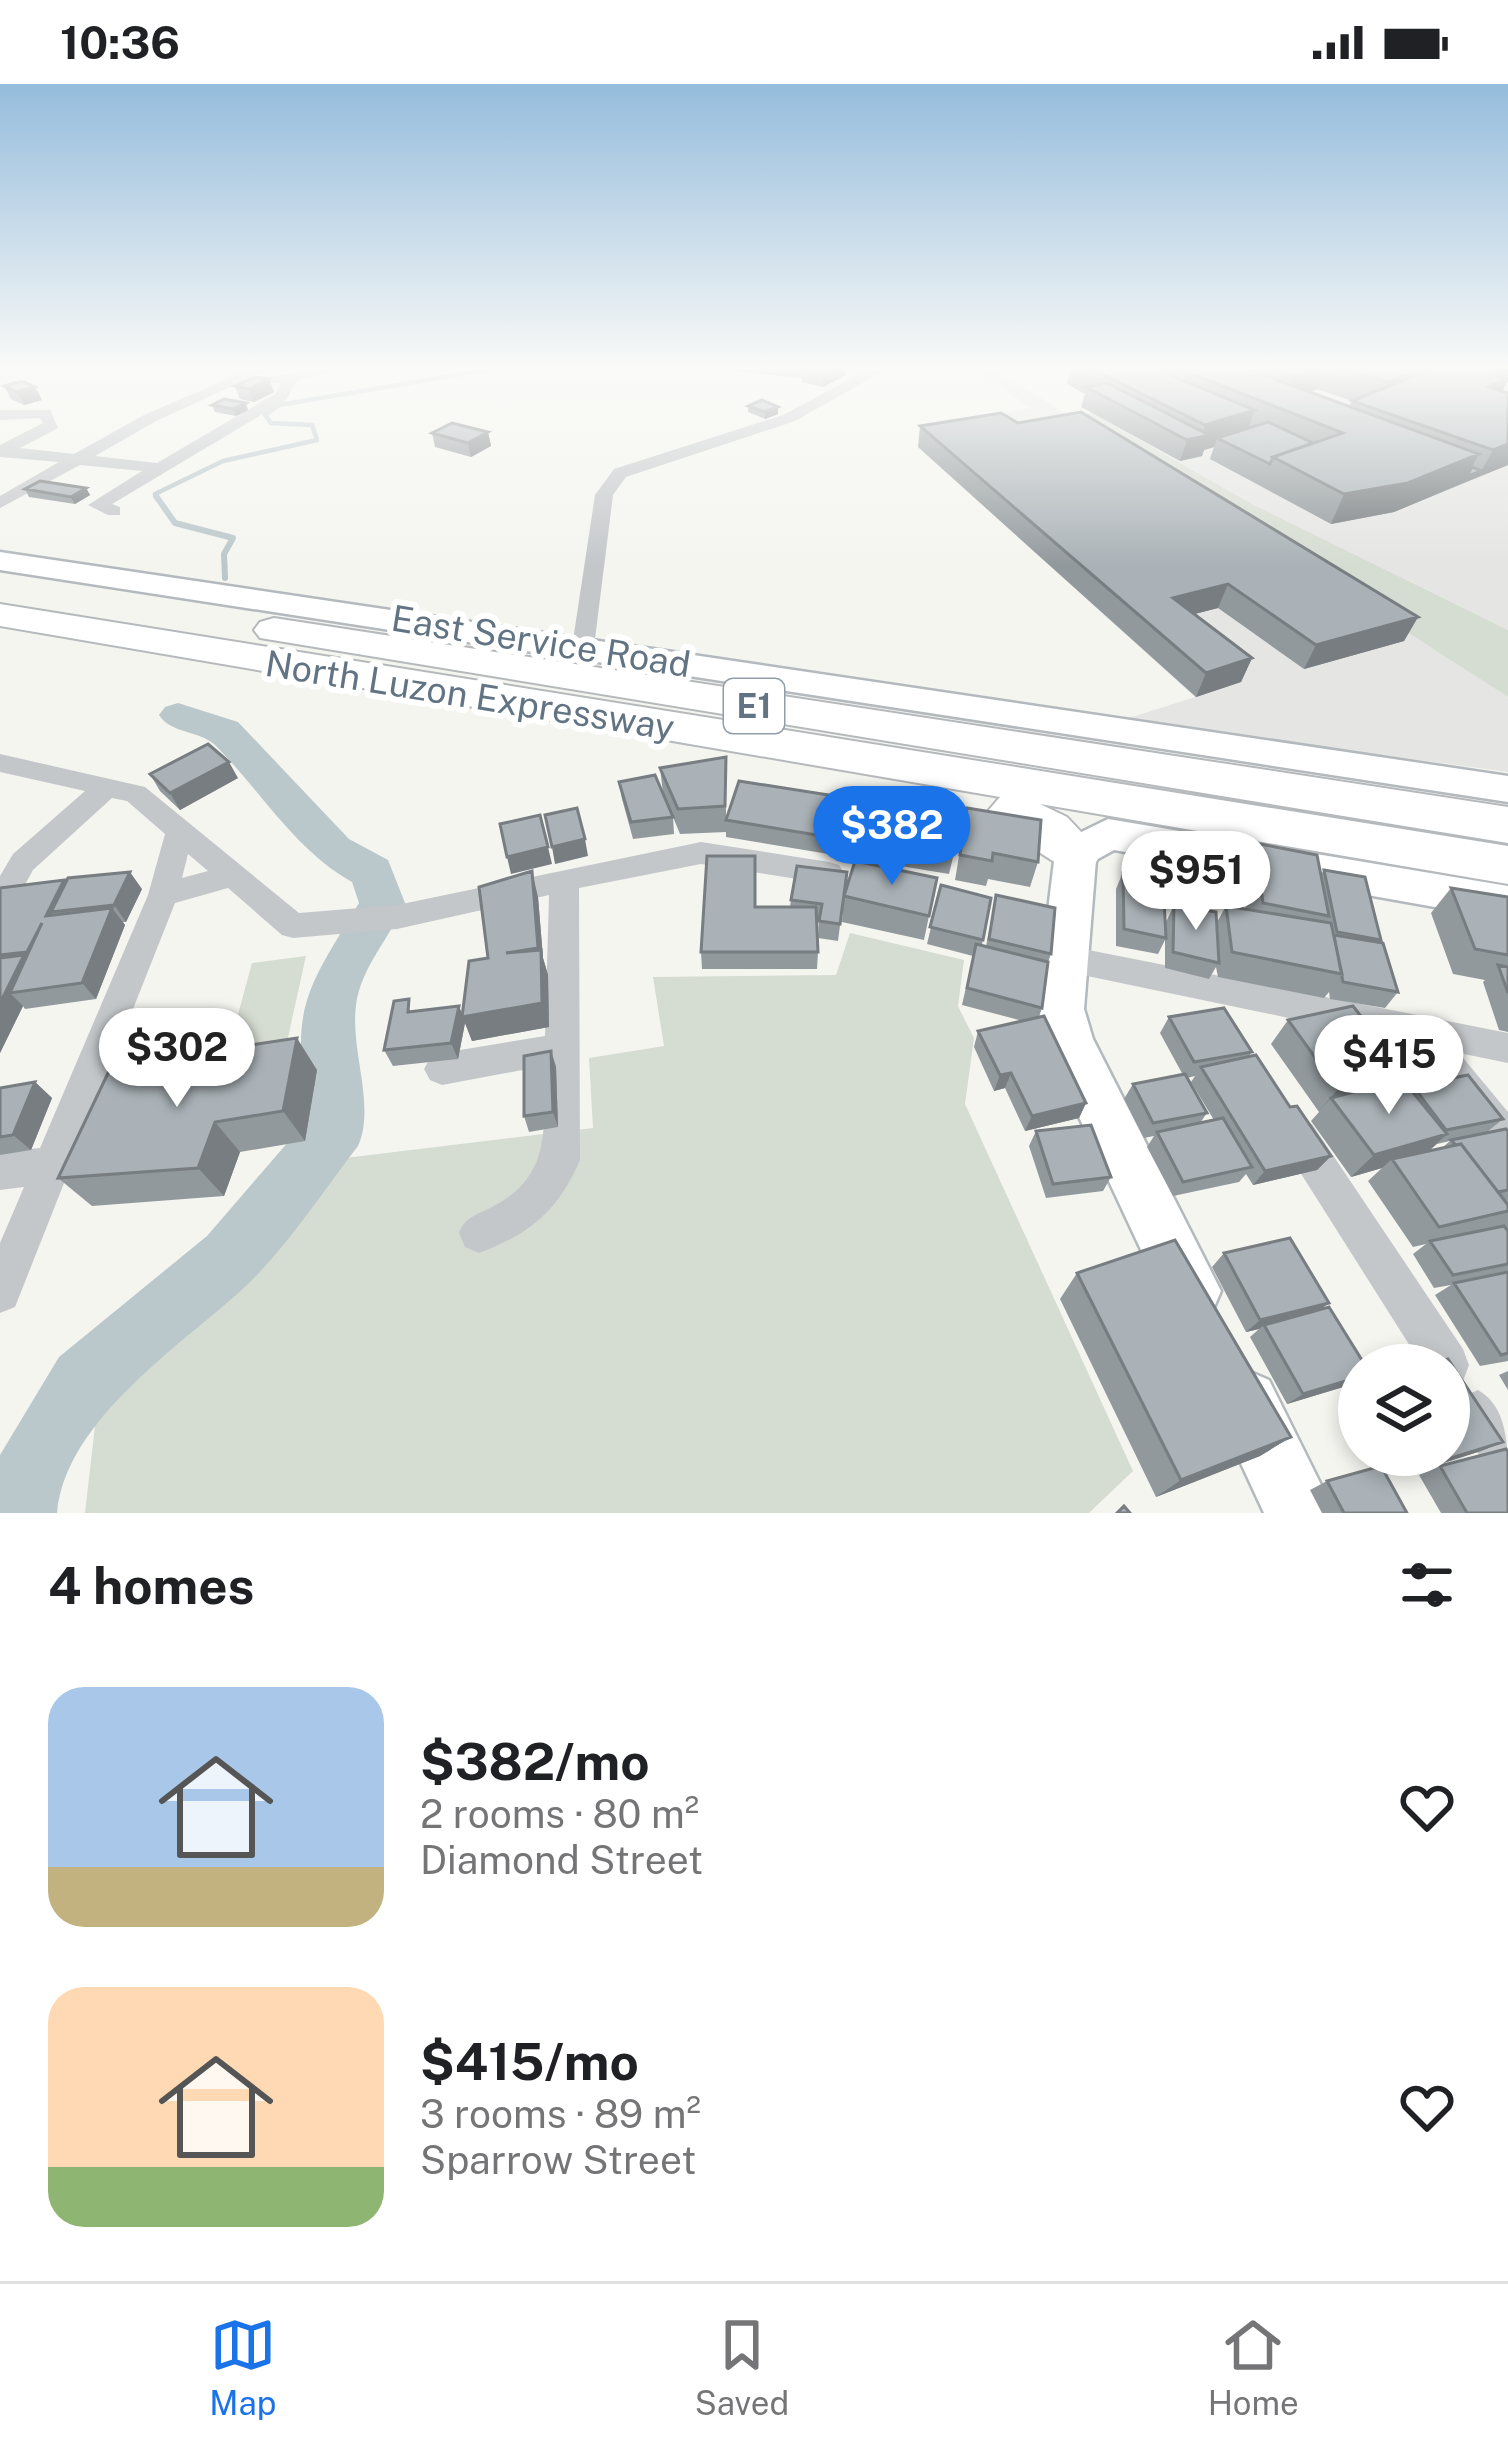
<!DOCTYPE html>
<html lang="en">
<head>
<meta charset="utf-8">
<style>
  :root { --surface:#fff; --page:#f2f2f2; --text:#202124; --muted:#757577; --line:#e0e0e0; --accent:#1a73e8 }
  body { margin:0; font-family:"Public Sans",sans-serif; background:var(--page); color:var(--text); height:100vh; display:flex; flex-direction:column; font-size:45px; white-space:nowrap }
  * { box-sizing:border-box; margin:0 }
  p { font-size:39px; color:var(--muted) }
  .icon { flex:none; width:66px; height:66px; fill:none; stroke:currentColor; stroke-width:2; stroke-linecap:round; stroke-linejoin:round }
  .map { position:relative; height:1429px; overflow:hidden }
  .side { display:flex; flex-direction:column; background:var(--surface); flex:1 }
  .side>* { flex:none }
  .controls { position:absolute; left:1338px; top:1260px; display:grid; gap:24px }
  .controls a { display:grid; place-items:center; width:132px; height:132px; border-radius:50%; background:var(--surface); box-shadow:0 6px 18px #0003; font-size:60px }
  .price { position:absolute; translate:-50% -102px; padding:0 27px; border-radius:42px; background:#fff; color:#222; font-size:39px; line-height:78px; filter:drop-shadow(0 3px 6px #0008) }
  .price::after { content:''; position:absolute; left:50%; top:72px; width:36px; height:27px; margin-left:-18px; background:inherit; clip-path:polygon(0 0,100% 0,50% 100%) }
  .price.selected { background:var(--accent); color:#fff }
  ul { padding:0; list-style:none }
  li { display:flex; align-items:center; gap:36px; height:300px; padding:0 48px }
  li span { display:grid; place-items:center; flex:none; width:336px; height:240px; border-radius:36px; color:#555 }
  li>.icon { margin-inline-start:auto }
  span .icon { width:144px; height:144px; fill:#fffc; stroke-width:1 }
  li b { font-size:51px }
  h2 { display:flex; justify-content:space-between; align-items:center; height:144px; padding:0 48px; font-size:51px }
  .status { display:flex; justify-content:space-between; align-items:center; height:84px; padding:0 60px; background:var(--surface); direction:ltr }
  .status svg { height:33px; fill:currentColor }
  .dock { display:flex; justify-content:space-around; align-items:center; height:168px; border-top:3px solid var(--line); background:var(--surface); font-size:33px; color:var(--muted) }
  .dock a { display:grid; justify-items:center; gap:6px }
  .dock .selected { color:var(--accent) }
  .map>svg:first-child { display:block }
  .built { fill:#e5e6e4 }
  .green { fill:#d5dcd1 }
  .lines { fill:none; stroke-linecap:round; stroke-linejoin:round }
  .stream-far1 { stroke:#bac7cb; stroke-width:4.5 }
  .stream { stroke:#bac7cb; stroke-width:6 }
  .river { fill:#bac7cb; fill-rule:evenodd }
  .secondary-casing { stroke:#b3b9bd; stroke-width:5 }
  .highway-casing { stroke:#b6b9bc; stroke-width:4 }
  .street { fill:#c4c7ca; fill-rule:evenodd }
  .secondary { fill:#fff; fill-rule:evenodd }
  .highway { fill:#fff; fill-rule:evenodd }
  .wall { fill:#92999d; fill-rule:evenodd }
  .shaded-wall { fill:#777d80 }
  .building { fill:#aab2b7; stroke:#777d80; stroke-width:3 }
  .labels { text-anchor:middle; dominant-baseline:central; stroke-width:12; stroke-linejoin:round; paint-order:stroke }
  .shield { fill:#fff; stroke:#919ea8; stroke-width:3 }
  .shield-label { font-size:33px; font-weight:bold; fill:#627483 }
  .street-label { font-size:36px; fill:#627483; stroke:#fff }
</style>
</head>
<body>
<div class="status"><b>10:36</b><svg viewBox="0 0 49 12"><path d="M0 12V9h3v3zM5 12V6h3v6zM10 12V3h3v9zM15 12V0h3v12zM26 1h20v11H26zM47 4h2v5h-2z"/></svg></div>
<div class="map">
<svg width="1508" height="1429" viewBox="0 0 1508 1429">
  <rect width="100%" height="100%" fill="#f5f5f0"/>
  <path class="built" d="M971,282h20l517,331v75l-385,-52 72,-23 -277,-250 77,-13 -31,-14 67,-12z
    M1076,282h417l15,4v260l-254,-125 -173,-98 19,-5 -34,-18 33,-7z"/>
  <path class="green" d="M1092,329l162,92 254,125v67l-436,-280z
    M850,849l114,27 -6,46 16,32 -9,66 168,367 -44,42h-1004l11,-96 80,-98 169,-161 248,-30 -4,-70 75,-12 -11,-69 183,-2z
    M306,872l-19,86 -59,9 24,-88z"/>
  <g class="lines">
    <path class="stream-far1" d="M157,415l-2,-5 68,-33 94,-21 -5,-15 -41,-2 -6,-8 14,-10 231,-39"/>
    <path class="stream" d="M156,412l19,27 58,15 -9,16 1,24"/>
    <path class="river" d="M178,619l60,19 111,117 39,21 17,43c-15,35 -44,64 -49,102 -6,46 20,101 2,141 -35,45 -69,98 -110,138 -64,60 -182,134 -191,229h-57v-58l59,-98 148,-121 101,-117c-17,-112 -5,-124 51,-216l-7,-21c-58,-33 -90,-90 -137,-137 -16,-15 -44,-11 -56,-30l6,-8z"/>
    <defs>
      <path id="secondary" d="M0,468l1508,224v26l-1508,-232z
        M1108,735l400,67v34l-394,-70 -18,10 -12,149 9,30 128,252 -9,21 -21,9 -21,-9 -126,-270 -8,-33 19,-156 6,-11z
        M1246,1286l23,10 66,133h-71l-51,-110 10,-23z"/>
      <path id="highway" d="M0,520l1508,242v38l-468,-80 27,13 34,36 -7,13c-2,1 -17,6 -19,5 -13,0 -81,-49 -87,-60l12,-14 -1000,-171z
        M274,534l1234,189v36l-1248,-205 -6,-8 6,-8z"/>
    </defs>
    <use href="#secondary" class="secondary-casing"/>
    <use href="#highway" class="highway-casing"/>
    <path class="street" d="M258,282h18l-120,55 -61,35 62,7 118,-69 6,-11h-12v-6l62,-11h28l-62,14 -11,20 -174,104 8,3v8h-12l-20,-10 54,-34 -62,-6 -80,43v-12l59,-34 -59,-5v-12l43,-22 -3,-5 -40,2v-10h50l8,18 -38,20 54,6 70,-39z
      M875,282h17l-97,55 -169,56 -13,18 -19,152 -3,5h-16l-3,-5 23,-152 19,-26 169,-54z
      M0,670l145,33 154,126 98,-8 304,-63 128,20 10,3 5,8 -5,8 -10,3 -128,-20 -122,24 1,272c-22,51 -50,74 -101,93l-14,-6 -6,-14c7,-18 19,-18 35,-27 60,-32 49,-81 50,-140l-102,19 -12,-5 -6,-11 6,-11 12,-5 103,-17 4,-141 -152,34 -104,9 -11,-3 -54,-47 -53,15 -160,404 -15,6v-70l24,-56 -24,3v-38l40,-4 108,-253 17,-61 -38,-33 -15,-3 -79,72 -22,40 -11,4v-38l13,-22 72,-63 -85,-19zM188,770l20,17 -26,7z
      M1063,861l445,88v30l-49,-10 49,59v47l-13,-5 -86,-111 -346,-72 -11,-4 -5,-9 5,-9z
      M1299,1035l13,5 151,225 6,16 -6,16 -14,5v-21h-27l-136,-215 -6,-13 6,-13z
      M1478,1306c30,17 30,56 30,92l-17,-6 -36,-63 7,-16z"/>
    <use href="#secondary" class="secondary"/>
    <use href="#highway" class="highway"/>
  </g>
  <path class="wall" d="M689,282h157v9l-23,12 -21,-5v-4z
    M1071,282h437v14l-6,11 6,2v72l-114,47 -63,12 -121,-65 4,-12 -10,3 -2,6 -22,5 -99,-54 4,-13 -18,-10zM1317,305l35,12 -3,5 -38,-14z
    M269,295l5,13 -20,10 -14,-3 -5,-13z
    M4,302l31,1 7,13 -18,5 -13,-6z
    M212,321l36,5 -12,6 -21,-4z
    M748,322l30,8 -13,5 -17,-7z
    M1018,339l400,194 -14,24 -100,28 -86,-61 -24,6 58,44 -11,24 -45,15 -278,-250 2,-21z
    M488,348l3,14 -20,11 -36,-10 -3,-14z
    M86,404l4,7 -15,9 -46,-7 -4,-8z
    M726,673v61l13,-37 216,68 -6,25 -223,-37v-5l-46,2 -17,-41 -3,-25z
    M150,690l88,4 -58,32 -20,-19z
    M619,698l54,35 1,17 -41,5 -11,-40z
    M967,724l71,54 -8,25 -42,-8 -2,7 -31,-6z
    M1255,759l66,31 3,-4 57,70 -2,3 19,49 -13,16 -55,-9 -1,-7 -5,6 -106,-21 -2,-10 -7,12 -44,-11v-28l-7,14 -42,-8v-57l7,-17 43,50 8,-17 43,17 9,-16 20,3 -5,-41z
    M847,788l-9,69 -20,-3 1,-18h-3l2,32 -1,17h-115l-1,-17 54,-45h35l1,-7z
    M937,794l-13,62 -82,-18 2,-26z
    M66,799l76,6 -16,33h-3l2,3 -29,74 -71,10 -2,-3 -23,47 1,-166z
    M941,801l50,13 -9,47 4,1 10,-51 55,59 -3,8 -6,46 -3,9 47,86 -7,15 -54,13 -20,-43 -11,3 -20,-44 4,-16 45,-10 -61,-16 11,-49 -46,-12z
    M1451,804l57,9v135l-9,-2 -16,-48 2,-2 -32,-6 -22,-61z
    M538,813l5,61 5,17 1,52 -77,14 -7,-18 -7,36 -65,7 -9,-16 31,-39 48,4 25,-57z
    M1169,933l83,35 -4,5 83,99 -14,14 -64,15 -7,-11 -7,8 -66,14 -26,-49 7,-11 -10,2 -20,-39 9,-15 50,-9 -23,-42zM1195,992l-4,6 23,38 -14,3 7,-10 -20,-35z
    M1288,936l118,54 -5,6 9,9 3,-3 90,33 -16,13 21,-1v230l-28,5 -45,-71 16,-10 -17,3 -21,-34 13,-10 -13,3 -45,-66 14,-13 -31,9 -40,-56 8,-9 -48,-68zM1450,1057l-8,7 -13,3 8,-7z
    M551,967l5,16 2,60 -29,5 -5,-16z
    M317,986l-12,71 -65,11 -16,44 -132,10 -34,-28z
    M35,998l17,16 -21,52 -31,5v-67z
    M1036,1047l75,46 -8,14 -57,7 -17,-52z
    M1224,1169l96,56 39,56v15l-6,4 -66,20 -37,-67 9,-8 -13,3 -34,-65z
    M1077,1189l214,164 -31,19 -104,41 -96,-198z
    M1508,1287v19l-9,-15z
    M1503,1358l-22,9 -66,21 -10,-17h44z
    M1440,1382l68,47h-67l-22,-38z
    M1327,1397l80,32h-85l-12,-23z"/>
  <path class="shaded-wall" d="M841,282h5v9l-23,12v-12z
    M1323,282h4l-10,23 -33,13 10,-26z
    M1430,282h3l-11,23 -46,20 12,-27z
    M1504,282h4v14l-13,25 -20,9 14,-41z
    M269,295l5,13 -20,10 -5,-13z
    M35,303l7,13 -18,5 -7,-13z
    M246,319l2,7 -12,6 -3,-7z
    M778,323v7l-13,5v-7z
    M1255,326l-10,28h-28l-3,9 -10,3 -2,6 -22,5 7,-21 14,-3 4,-12z
    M488,348l3,14 -20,11 -3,-14z
    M1508,360v21l-45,18 4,-7 14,-5 12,-21z
    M1479,370l-16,29 -69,29 -63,12 13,-30z
    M86,404l4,7 -15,9 -4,-7z
    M1228,500l-10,24 -54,14 9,-24z
    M1418,533l-14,24 -100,28 12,-24z
    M1252,574l-11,24 -45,15 10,-24z
    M229,678l9,16 -58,32 -10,-17z
    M585,755l3,17 -33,8 -3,-17z
    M548,763l4,17 -41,10 -4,-17z
    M532,787l6,26 5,61 5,17 1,52 -77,14 -7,-18 -7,36 -7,-16 8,-37 4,10 50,-38z
    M130,788l12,17 -16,33 -12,-17z
    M64,796l13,17 -26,15 12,14 -17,-10z
    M112,824l13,17 -29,74 -14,-16z
    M24,871l15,17 -29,21 13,13 -23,47v-50z
    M297,954l20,32 -12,71 -22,-30z
    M551,967l5,16 2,60 -5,-15z
    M1011,989l-6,15 -11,3 6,-16z
    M1406,990l-22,24h-53l-13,14 20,-23z
    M35,998l17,16 -21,52 -18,-15z
    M1086,1019l-7,15 -54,13 7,-15z
    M215,1038l25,30 -16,44 -26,-28z
    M1447,1050l-25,23 -30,2 -10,9 -31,9 23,-22z
    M1331,1072l-14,14 -64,15 12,-14z
    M1329,1219l-16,12 -49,10 -5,4 -13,3 14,-12z
    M1359,1293v3l-6,4 -66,20 16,-10z
    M1291,1353l-31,19 -104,41 25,-17z
    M1503,1358l-22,9 -66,21 20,-9z"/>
  <path class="building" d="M810,282h31l-18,9 -20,-6z
    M1086,282h62l107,44 -50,15z
    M1171,282h68l240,88 -71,29 -64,11 -71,-37 70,-24z
    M1261,282h62l-29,10z
    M1333,282h97l-42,16z
    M1439,282h65l-15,7 19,6 -19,8 19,6v51l-15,6 -141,-49z
    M255,293l14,2 -20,10 -14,-3z
    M22,297l13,6 -18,5 -13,-6z
    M1107,299l102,52 -22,5 -101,-53z
    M224,315l22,4 -13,6 -21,-4z
    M762,316l16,7 -13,5 -17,-6z
    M1081,328l337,205 -102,28 -88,-61 -55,14 79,60 -46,15 -286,-247 81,-13 17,10z
    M1268,338l45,21 -40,14 -3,7 -53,-26z
    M452,339l36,9 -20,11 -36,-10z
    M1472,383l10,4 -15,5z
    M40,397l46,7 -15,9 -46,-8z
    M208,660l21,18 -59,31 -20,-19z
    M726,673l-1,49 -47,3 -18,-41z
    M655,691l18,42 -42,5 -12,-40z
    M739,697l134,21 -8,41 -139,-23z
    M875,710l85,13 -5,42 -89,-15z
    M577,724l8,31 -33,8 -7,-32z
    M967,724l74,12 -3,42 -45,-9 -1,8 -32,-6z
    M540,731l8,32 -41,10 -7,-33z
    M1255,759l62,12 12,61 -66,-13z
    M707,772h48v51h61l2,45h-117z
    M855,777l82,17 -8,38 -85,-20z
    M797,782l50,6 -7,52 -21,-3 3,-17 -31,-4z
    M1324,786l41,7 16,63 -44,-8z
    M532,787l6,77 -32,5 35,-3 1,53 -80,14 7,-56 19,-3 -9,-71z
    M130,788l-16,33 -63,7 17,-34z
    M1123,788l40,8 3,58 -42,-9z
    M64,796l-18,36 66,-8 -30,75 -72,10 32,-70 -15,29 -27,3v-67z
    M941,801l50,13 -8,42 -53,-13z
    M1451,804l57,9v58l-33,-6z
    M996,811l59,13 -4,46 -62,-15z
    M1174,821l42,7 3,51 -46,-11z
    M1226,822l105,17 11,51 -110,-22z
    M1334,851l49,8 15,49 -55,-10z
    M976,860l72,18 -6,46 -75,-20z
    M24,871l-24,48v-45z
    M1498,881l10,2v26z
    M409,915l-1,13 51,-6 -8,37 -67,7 10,-49z
    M1353,922l53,68 -68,15 -50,-69z
    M1224,924l28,44 -58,10 -25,-45z
    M1044,932l42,87 -54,13 -21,-43 -11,2 -22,-44z
    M297,954l-14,73 -68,11 -17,46 -140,10 51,-107 100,-7 3,-13z
    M551,967l2,61 -29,4v-60z
    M1256,971l34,52 7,-1 34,50 -66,15 -64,-104z
    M1185,990l22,39 -54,10 -20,-39z
    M1468,991l35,44 -57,11 -33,-44z
    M1402,995l45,55 -73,21 -43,-57z
    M35,998l-22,53 -13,2v-49z
    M1223,1034l29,49 -69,15 -26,-50z
    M1091,1041l20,52 -58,7 -17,-53z
    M1506,1045l2,2v59l-10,2 -37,-48 -5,1 -5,-5z
    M1461,1060l47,61v6l-69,16 -47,-68z
    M1504,1142l4,5v33l-55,11 -23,-34z
    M1290,1154l39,65 -69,17 -36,-67z
    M1175,1156l116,197 -110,43 -104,-207z
    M1508,1188v81l-7,2 -47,-72z
    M1329,1223l36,58h-6v12l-56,17 -39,-69z
    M1448,1275l55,83 -68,21 -5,-8h19v-90h-23z
    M1506,1365l2,3v61h-41l-27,-47z
    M1381,1382l26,47h-63l-17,-32z
    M1124,1422l6,7h-13z"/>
  <linearGradient id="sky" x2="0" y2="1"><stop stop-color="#95bcdc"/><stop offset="0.59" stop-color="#fafaf8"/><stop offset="1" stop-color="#fafaf8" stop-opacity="0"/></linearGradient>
  <rect width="1508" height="482" fill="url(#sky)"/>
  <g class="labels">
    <rect class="shield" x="724" y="595" width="60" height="54" rx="9"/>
    <g class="shield-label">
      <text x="754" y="622">E1</text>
    </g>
    <g class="street-label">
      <text transform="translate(541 557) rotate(9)">East Service Road</text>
      <text transform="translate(470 611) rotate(9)">North Luzon Expressway</text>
    </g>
  </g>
</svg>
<div class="controls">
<a><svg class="icon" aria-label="layers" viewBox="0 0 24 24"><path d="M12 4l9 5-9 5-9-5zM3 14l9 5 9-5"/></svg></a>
</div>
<b class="price selected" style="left:892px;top:804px">$382</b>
<b class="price" style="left:1196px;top:849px">$951</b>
<b class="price" style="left:177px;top:1026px">$302</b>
<b class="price" style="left:1389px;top:1033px">$415</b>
</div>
<section class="side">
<h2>4 homes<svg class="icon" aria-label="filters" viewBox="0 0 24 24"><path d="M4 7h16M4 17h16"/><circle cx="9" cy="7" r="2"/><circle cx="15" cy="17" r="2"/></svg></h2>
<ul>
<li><span style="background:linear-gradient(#a9c7e8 75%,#c2b280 0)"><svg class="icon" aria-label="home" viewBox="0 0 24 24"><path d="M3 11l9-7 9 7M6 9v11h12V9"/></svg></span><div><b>$382/mo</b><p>2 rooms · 80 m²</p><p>Diamond Street</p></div><svg class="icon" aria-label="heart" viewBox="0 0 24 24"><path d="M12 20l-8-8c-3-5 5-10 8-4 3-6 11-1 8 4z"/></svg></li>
<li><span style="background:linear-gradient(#ffd9b3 75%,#8fb573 0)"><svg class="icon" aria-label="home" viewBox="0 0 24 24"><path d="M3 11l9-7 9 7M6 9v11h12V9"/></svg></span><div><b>$415/mo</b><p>3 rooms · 89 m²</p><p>Sparrow Street</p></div><svg class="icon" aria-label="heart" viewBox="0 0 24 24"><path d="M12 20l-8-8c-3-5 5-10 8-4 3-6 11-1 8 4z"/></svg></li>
</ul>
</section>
<nav class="dock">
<a class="selected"><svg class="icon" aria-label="map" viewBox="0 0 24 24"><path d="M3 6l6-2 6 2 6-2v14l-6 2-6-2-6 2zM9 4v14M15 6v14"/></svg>Map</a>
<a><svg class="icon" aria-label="saved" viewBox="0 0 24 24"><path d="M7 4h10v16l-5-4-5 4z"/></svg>Saved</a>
<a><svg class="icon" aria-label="home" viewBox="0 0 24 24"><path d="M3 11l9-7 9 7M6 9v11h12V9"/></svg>Home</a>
</nav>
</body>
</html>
